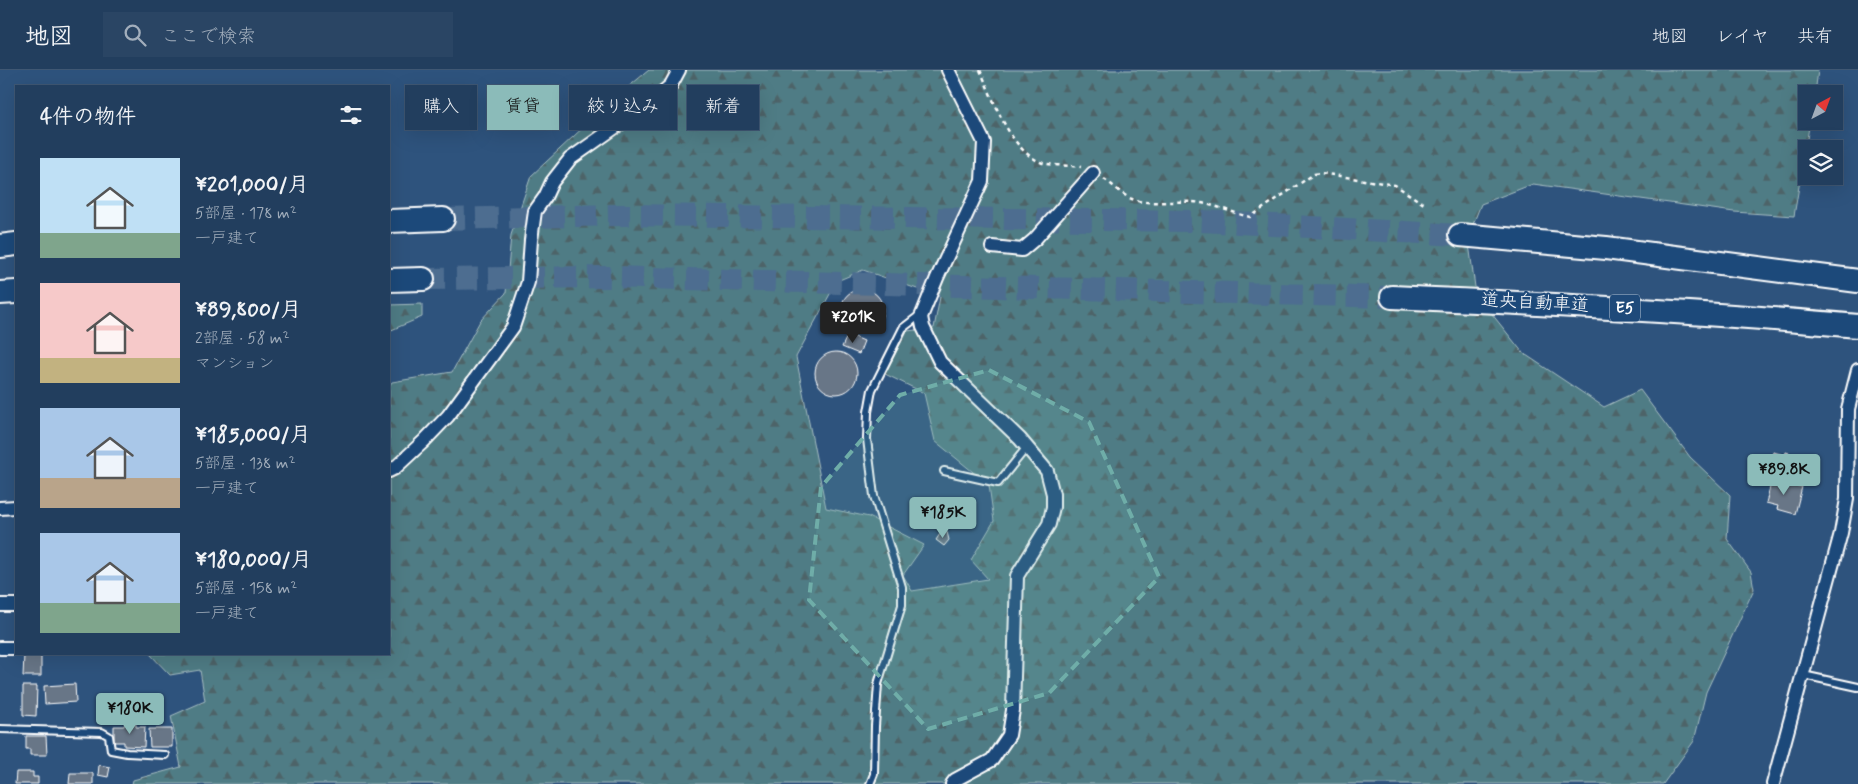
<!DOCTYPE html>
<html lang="ja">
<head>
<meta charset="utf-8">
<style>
  :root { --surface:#223e5e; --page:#2a4564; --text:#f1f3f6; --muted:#a2aebc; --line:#3f5773; --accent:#8bbbb9 }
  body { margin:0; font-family:Mynerve,"Klee One",sans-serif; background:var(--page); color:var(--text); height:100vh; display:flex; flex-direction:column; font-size:19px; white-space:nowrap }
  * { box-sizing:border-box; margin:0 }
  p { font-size:16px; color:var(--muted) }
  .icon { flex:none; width:28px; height:28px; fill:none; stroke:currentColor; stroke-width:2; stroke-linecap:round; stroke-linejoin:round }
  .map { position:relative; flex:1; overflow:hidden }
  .drawer { position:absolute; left:15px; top:15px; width:375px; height:570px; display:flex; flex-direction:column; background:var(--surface); border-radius:0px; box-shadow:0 5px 20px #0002,0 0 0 1px var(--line) }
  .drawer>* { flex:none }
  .top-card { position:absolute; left:405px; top:15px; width:475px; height:45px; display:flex; gap:10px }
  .needle { width:32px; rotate:41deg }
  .buttons { position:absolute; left:1798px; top:15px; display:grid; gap:10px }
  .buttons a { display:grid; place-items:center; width:45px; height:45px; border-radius:0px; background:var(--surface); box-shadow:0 5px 20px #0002,0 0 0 1px var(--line); font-size:25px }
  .price { position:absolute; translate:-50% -42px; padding:0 11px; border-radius:5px; background:var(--accent); color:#111; font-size:16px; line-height:32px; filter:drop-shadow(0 1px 2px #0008) }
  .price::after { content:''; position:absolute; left:50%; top:30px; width:15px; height:11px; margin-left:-8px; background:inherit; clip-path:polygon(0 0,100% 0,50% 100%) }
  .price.active { background:#222; color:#fff }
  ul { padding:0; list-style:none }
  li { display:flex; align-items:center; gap:15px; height:125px; padding:0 25px }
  li span { display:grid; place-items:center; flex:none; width:140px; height:100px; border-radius:0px; color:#555 }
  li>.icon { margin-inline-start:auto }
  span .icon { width:60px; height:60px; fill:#fffc; stroke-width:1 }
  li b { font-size:21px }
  h2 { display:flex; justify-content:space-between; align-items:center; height:60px; padding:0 25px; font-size:21px }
  .tag { padding:0 18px; border-radius:0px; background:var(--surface); box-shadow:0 5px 20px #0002,0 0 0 1px var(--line); font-size:18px; line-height:45px }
  .tag.active { background:var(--accent); color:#111 }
  header { display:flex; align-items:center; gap:30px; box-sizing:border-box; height:70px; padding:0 25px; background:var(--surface); border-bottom:1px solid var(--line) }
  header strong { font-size:24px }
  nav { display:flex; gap:28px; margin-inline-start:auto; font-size:18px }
  .search { width:350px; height:45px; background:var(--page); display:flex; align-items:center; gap:12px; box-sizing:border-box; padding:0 18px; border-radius:0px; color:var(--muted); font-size:19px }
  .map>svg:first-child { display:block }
  .forest { fill:url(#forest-firs); stroke:#a7bec2; fill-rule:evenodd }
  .building { fill:#687687; stroke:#fff }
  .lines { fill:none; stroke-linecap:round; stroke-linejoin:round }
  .motorway-tunnel { stroke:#4d6d90; stroke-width:22; stroke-dasharray:22 11; stroke-linecap:butt }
  .service-casing { stroke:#fff; stroke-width:10 }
  .minor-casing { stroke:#fff; stroke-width:16 }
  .motorway-casing { stroke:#fff; stroke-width:26 }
  .path { stroke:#fff; stroke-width:2.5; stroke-dasharray:4 4; stroke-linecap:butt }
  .service { stroke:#1f4a7a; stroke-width:6 }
  .minor { stroke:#1f4a7a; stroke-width:12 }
  .motorway { stroke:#1f4a7a; stroke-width:22 }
  .marked { fill:#6fada8; fill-opacity:0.2; stroke:#6fada8; stroke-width:4; stroke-dasharray:10 6; stroke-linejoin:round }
  .labels { text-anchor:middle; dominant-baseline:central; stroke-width:4; stroke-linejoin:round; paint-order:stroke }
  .shield { fill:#1f4a7a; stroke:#bcc9d7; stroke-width:1 }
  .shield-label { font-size:16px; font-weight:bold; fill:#fff }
  .street-label { font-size:18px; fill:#fff; stroke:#1f4a7a }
</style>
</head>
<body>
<header>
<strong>地図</strong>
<div class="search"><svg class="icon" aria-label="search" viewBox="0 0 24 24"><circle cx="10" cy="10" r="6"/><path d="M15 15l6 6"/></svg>ここで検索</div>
<nav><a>地図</a><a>レイヤ</a><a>共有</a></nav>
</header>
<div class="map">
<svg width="1858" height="714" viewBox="0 0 1858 714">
  <defs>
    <pattern id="forest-firs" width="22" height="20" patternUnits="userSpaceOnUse" patternTransform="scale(1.25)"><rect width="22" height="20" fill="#4f7c85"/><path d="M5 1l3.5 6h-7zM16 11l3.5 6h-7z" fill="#4e6468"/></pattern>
  </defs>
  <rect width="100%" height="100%" fill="#2e537d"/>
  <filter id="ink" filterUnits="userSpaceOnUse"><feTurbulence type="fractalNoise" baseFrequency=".02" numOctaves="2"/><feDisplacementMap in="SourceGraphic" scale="10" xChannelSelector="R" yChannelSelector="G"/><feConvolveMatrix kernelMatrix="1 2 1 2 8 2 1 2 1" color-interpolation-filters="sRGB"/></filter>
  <g filter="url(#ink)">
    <path class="forest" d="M649,0h1169l-3,24h-9v27h4l-16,95 -60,-4 -201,-28 -52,20 -13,33 8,57 47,59 81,54 36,-17 50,67 40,38 -3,44 24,33 3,17 -48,103 -12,49 -31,43h-1531l1,-4 48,-13 -10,-51 34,-15 -5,-31 -30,5 -20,-21h239v-268l3,-4 60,-10 28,-51 26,-28 5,-58 20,-59 85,-79zM863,200l77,27 -6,31 -27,3 -22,43 39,19 11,48 54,44 5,36 -23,39 17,19 -76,12 -9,-16 21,-30 -55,-28 -43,-9 -30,-151 41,-76z
      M422,234v13l-33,14v-26z"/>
    <path class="building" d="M841 240a21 21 0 1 1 42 0a21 21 0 1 1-42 0Z
      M848,264l16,7 -5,13 -17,-7z
      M815 303a21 21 0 1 1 42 0a21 21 0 1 1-42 0Z
      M1773,382l8,2 -3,13 -8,-2z
      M1786,382l22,7 -4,16 -22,-6z
      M1772,409l30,8 -7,27 -18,-5 1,-3 -12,-3z
      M947,462l2,8 -5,6 -8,-6 4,-6z
      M24,585l17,1v20h-18z
      M75,614l1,18 -31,2 -1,-18z
      M23,616h14l-1,30 -13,-1z
      M125,653l11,1v3h9l-1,20 -20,-1v-4h-10v-16h10z
      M149,659h23v18h-22z
      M26,666h20l1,19h-17v-6h-4z
      M99,695l11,2 -2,10 -10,-2z
      M16,702h17v5h5v7h-23z
      M70,703h23v11h-24z"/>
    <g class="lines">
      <path class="motorway-tunnel" d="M443,149l180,-4 577,6 260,14
        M423,209l185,-2 784,20"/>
      <defs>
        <path id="service" d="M944,401l54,12 29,-36
          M1803,605l55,12
          M0,659l102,3 7,4 2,14 16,3 38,2
          M870,714l4,-10 1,-48 3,-42 24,-79v-18l-28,-91 -7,-57 1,-27 4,-22 31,-62 17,-13"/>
        <path id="minor" d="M948,0l36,72 -2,39 -45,97 -16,39 2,10 17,35 80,77 27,32 6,23v13l-4,17 -32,52 -4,134 -4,25 -17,25 -37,20 -3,4
          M992,177l30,3 13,-11 58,-66
          M389,401l6,-3 29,-27 24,-25 65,-89 15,-45 3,-42 4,-29 10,-14 7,-15 18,-23 81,-57 20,-17 8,-15
          M0,438l16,-1
          M0,535h16
          M0,578h16
          M1773,714l68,-251 6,-34 1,-90 10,-39"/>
        <path id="motorway" d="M389,151l54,-2
          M1460,165l146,13 252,33
          M0,176l16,-2
          M389,210l34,-1
          M0,223l16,-1
          M1392,227c155,7 311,15 466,29"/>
      </defs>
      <use href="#service" class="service-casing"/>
      <use href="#minor" class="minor-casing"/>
      <use href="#motorway" class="motorway-casing"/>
      <path class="path" d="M980,0c14,30 30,82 63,93 12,3 26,2 38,4
        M1104,109c9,6 18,16 28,20 16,7 50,0 69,4 17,3 32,10 49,14l64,-43 7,-1 74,12 29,19"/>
      <use href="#service" class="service"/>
      <use href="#minor" class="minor"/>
      <use href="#motorway" class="motorway"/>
    </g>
  </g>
  <path class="marked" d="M989,300l100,52 70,155 -110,116 -121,36 -119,-129 12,-113 79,-92z"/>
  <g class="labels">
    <rect class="shield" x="1610" y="224.5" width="30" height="27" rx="4"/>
    <g class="shield-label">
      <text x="1625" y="238">E5</text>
    </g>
    <g class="street-label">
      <text transform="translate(1535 233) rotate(3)">道央自動車道</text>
    </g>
  </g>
</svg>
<div class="buttons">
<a><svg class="needle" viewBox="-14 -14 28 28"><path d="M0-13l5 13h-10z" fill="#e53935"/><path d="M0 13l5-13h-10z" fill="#a2aebc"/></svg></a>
<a><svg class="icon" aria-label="layers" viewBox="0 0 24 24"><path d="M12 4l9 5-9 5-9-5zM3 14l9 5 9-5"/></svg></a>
</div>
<b class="price active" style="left:853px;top:274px">¥201K</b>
<b class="price" style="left:1784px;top:426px">¥89.8K</b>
<b class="price" style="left:943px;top:469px">¥185K</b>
<b class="price" style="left:130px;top:665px">¥180K</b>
<div class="top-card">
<a class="tag">購入</a>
<a class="tag active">賃貸</a>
<a class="tag">絞り込み</a>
<a class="tag">新着</a>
</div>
<section class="drawer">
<h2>4件の物件<svg class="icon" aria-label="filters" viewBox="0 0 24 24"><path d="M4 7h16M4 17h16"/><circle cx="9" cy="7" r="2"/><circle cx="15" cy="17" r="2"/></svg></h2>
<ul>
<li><span style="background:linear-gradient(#bfe0f5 75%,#7fa58c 0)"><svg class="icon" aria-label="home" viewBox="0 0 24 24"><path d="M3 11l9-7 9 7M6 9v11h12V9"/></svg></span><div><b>¥201,000/月</b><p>5部屋 · 178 m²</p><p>一戸建て</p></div></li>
<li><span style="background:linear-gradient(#f6c9c9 75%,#c2b280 0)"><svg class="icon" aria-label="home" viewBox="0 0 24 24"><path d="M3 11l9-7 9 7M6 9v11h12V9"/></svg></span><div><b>¥89,800/月</b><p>2部屋 · 58 m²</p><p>マンション</p></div></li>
<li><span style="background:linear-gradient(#a9c7e8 70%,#b9a48a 0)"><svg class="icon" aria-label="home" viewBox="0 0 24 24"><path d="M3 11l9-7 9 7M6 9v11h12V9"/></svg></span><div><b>¥185,000/月</b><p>5部屋 · 138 m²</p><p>一戸建て</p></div></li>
<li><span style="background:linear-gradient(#a9c7e8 70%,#7fa58c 0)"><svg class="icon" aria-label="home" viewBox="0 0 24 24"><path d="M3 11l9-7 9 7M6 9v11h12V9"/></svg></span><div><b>¥180,000/月</b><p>5部屋 · 158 m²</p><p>一戸建て</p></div></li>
</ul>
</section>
</div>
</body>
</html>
